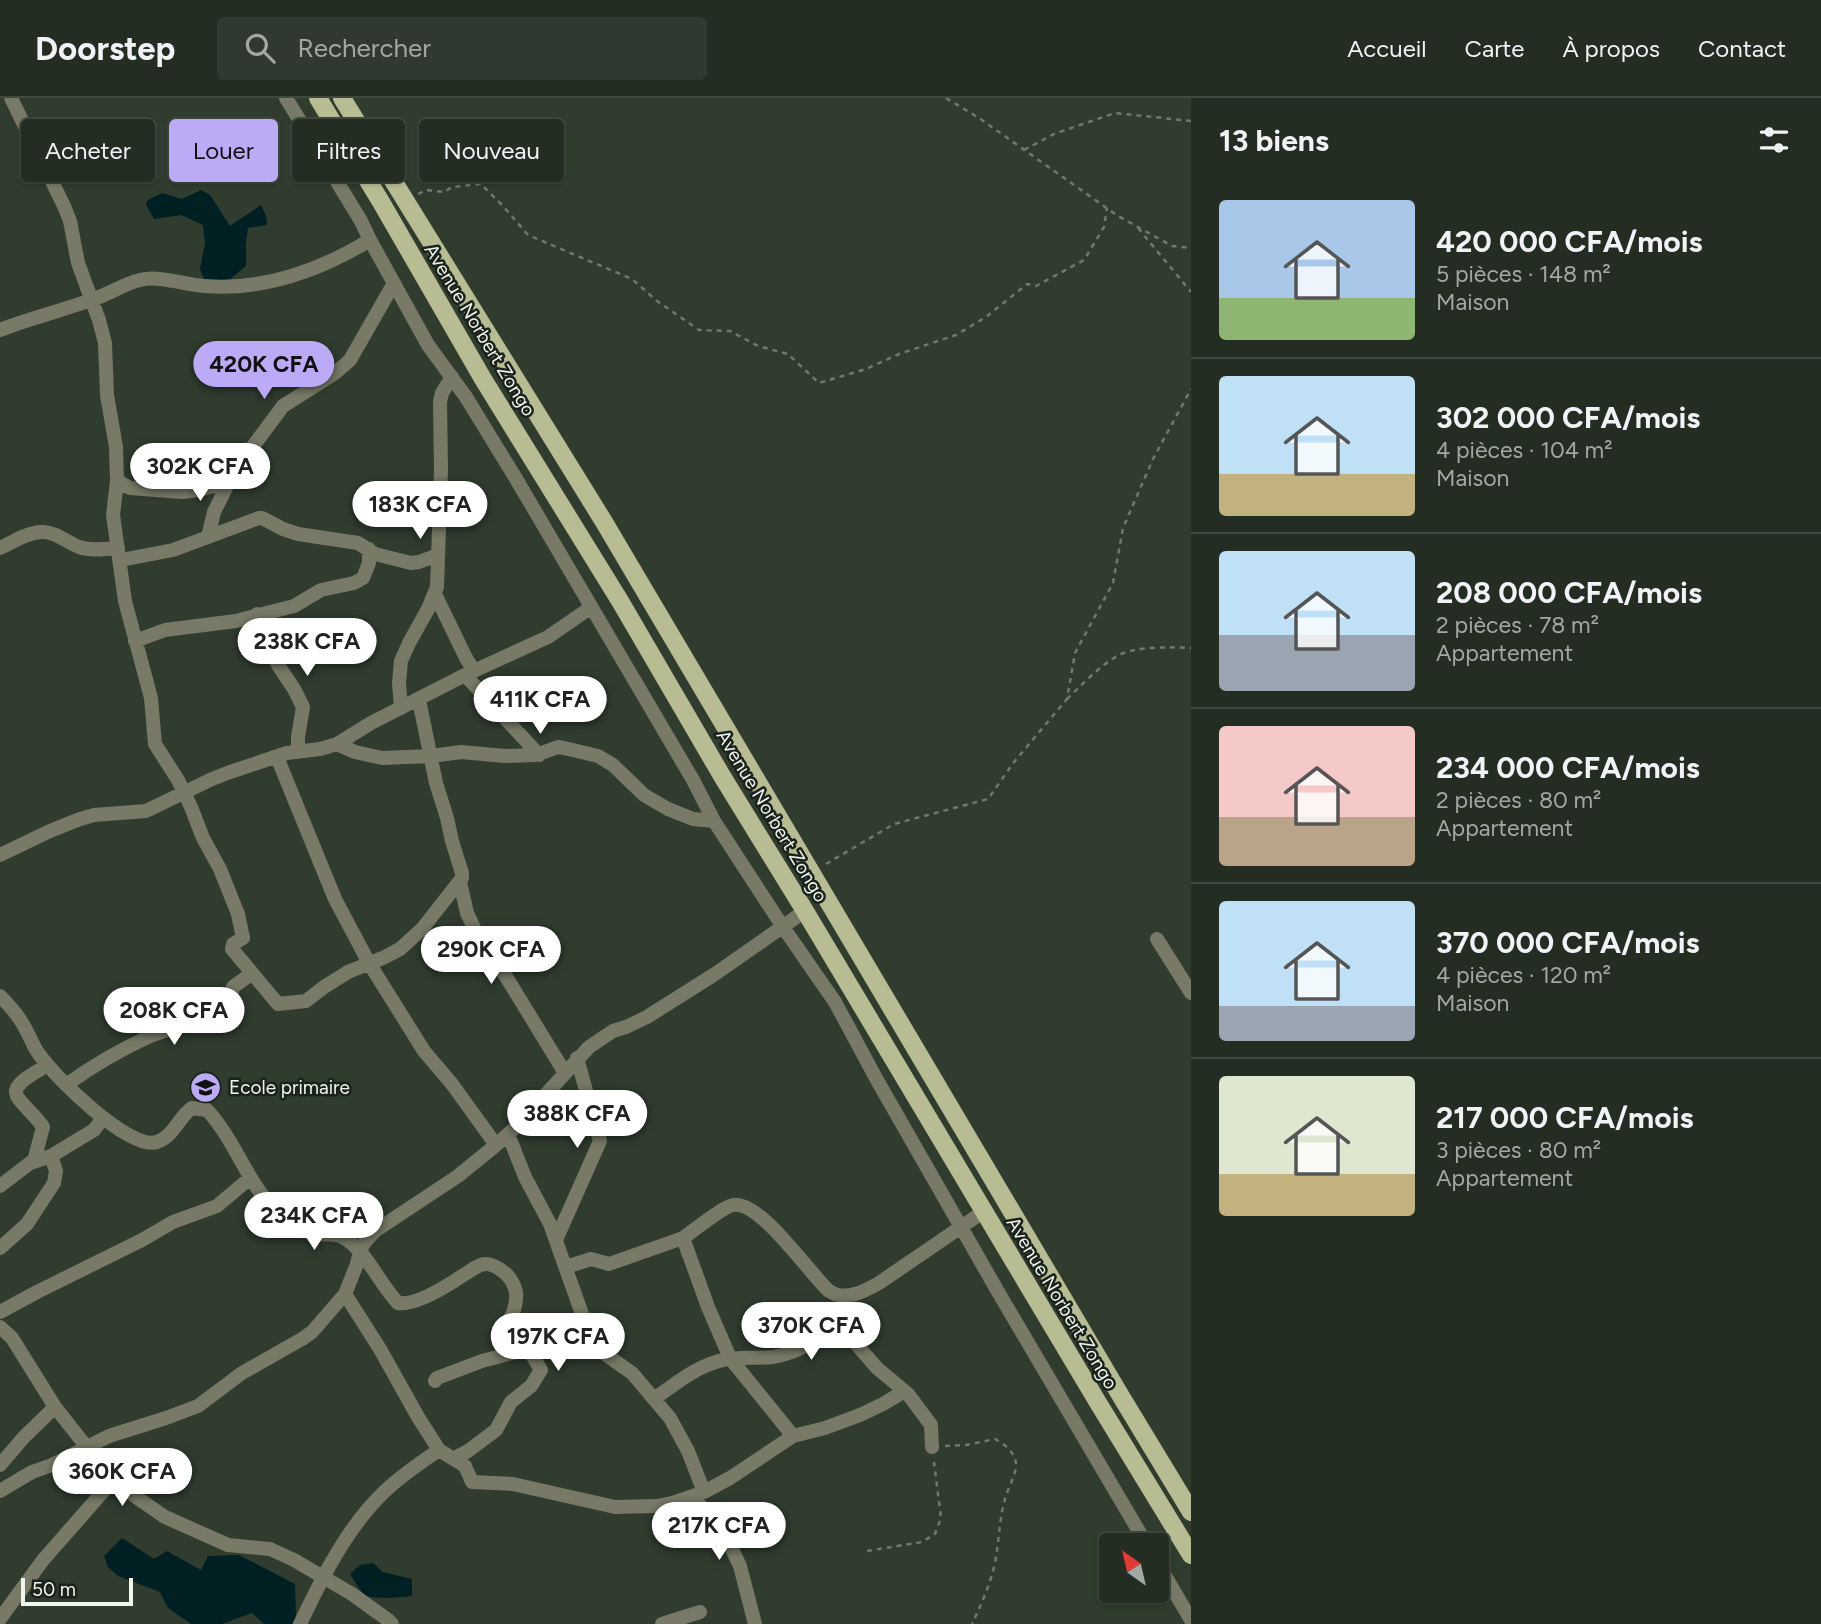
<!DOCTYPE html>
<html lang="fr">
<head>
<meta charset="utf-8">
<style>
  :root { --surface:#232d22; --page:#2f392f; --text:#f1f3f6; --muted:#a3a8a5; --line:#404940; --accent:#bcaaf6 }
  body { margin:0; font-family:Figtree,sans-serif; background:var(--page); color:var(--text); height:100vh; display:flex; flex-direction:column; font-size:26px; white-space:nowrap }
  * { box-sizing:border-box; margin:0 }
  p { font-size:23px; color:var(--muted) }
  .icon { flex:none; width:38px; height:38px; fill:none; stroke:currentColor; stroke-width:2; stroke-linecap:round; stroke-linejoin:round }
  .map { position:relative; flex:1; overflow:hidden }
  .side { display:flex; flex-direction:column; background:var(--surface); width:630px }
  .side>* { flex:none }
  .banner { position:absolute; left:21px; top:21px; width:665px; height:63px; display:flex; gap:14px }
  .needle { width:46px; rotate:326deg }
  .tools { position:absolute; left:1099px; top:1435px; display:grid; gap:14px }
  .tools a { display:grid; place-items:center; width:70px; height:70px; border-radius:7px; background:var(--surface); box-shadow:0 2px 5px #0004,0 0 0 2px var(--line); font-size:35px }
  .scale { position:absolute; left:21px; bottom:18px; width:112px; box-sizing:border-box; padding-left:7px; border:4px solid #eef6ed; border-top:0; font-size:19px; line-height:24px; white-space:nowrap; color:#eef6ed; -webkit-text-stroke:5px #1b211b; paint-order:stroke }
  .price { position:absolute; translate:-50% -60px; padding:0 16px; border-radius:24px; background:#fff; color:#222; font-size:23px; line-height:46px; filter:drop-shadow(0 2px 4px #0008) }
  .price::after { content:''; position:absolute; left:50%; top:42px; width:21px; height:16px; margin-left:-10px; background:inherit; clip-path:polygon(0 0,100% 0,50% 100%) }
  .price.selected { background:var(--accent); color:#111 }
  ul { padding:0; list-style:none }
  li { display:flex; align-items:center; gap:21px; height:175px; padding:0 28px }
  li+li { border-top:2px solid var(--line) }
  li span { display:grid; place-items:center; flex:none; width:196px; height:140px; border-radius:7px; color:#555 }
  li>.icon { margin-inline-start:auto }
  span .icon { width:84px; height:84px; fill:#fffc; stroke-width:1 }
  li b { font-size:30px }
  h2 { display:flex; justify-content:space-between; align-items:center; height:84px; padding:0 28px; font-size:30px }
  .tag { padding:0 24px; border-radius:7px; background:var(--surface); box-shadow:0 2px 5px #0004,0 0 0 2px var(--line); font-size:24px; line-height:63px }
  .tag.selected { background:var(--accent); color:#111 }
  header { display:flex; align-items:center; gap:42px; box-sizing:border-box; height:98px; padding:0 35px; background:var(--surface); border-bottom:2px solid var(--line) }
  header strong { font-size:33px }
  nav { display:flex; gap:38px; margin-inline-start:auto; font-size:24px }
  .search { width:490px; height:63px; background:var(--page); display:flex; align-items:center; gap:18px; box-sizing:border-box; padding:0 24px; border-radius:7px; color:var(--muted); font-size:26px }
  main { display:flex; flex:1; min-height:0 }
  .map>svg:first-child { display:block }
  .water { fill:#002023 }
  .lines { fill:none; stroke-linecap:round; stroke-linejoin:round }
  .path { stroke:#6f7a6e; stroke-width:2.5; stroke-dasharray:5 5; stroke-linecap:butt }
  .minor { stroke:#787a67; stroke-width:14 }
  .primary { stroke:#b8bc93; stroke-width:18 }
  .labels { text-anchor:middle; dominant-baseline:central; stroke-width:5; stroke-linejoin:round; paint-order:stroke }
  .street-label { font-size:19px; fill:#eef6ed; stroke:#1b211b }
  .poi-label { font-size:19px; fill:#eef6ed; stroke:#1b211b; text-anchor:start }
</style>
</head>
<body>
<header>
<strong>Doorstep</strong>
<div class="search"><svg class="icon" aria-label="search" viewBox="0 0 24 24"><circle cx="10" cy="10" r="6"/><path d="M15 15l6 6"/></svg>Rechercher</div>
<nav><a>Accueil</a><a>Carte</a><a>À propos</a><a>Contact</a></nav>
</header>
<main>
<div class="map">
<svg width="1191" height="1526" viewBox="0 0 1191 1526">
  <rect width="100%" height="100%" fill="#2f3c2e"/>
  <path class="water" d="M201,92l9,5 20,31 31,-21 5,11 1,9 -19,3 -2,15v23l-24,20 -16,-2 -6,-15 5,-25 -2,-19 -22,-10 -27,4 -8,-14 2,-5 14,-7 20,6z
    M122,1440l32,21 13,-8 34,19 7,-14 31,-1 56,29 1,35 -4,5h-28l-12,-11 -30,11h-31l-23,-16 -8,-16 -42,-16 -10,-9 -4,-11z
    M373,1465l10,9 29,7v17l-21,2 -26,-1 -15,-23 10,-9z"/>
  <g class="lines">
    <path class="path" d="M946,0l33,20 139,98 54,30 19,2
      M1024,52l30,-16 61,-21 76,8
      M418,96l8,-4 18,2 8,-5 29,-3 22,22 25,29 104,44 25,22 42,29 31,1 28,15 30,8 31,29 47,-14 33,-15 57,-19 30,-18 41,-33 9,2 48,-26 20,-33 3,-19
      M1138,130l53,64
      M1067,601c16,-15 32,-33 52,-44 19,-9 51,-8 72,-7
      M826,766l68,-40 94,-25 26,-37 53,-63 8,-46 38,-70 10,-55 30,-69 38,-70
      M945,1348l21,-1 29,-6c9,5 19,12 21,24 1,10 -8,25 -11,36 -6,21 -6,43 -10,64 -5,22 -14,42 -23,61
      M867,1453l55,-9 13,-8 6,-16 -7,-56"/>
    <path class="minor" d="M11,0l53,108 6,15 8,42 21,57 6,23 2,52 9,52 1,34 -4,34 12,86 26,97 4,46 23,36 13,27 12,31 17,31 18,45 5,24 -10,6 -1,5 46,55 28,-3 18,-14 24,-15 37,-15 15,-8 22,-20 40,-51v-5l-10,-32 -5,-23 -11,-35 -17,-83
      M286,0l75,123 9,19 58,105 38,52 49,80 178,303 21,41 69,106 52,75 42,78 120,210 150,255
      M0,232c30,-12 61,-19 91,-30 17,-5 32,-16 49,-20 20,-5 44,5 64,6 60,5 115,-15 166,-46
      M117,383l13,7 52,4 17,-2 30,-8 16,-25 38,-51 52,-33 15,-13 44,-77
      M208,439l6,-25 15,-30
      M0,450c13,-6 28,-16 42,-16 15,0 24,10 37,15 12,4 26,2 39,1
      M121,462l52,-10 86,-32h3l21,11 15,5 60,9 17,11 36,9 8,-1 19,-7
      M435,496l31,64 8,13
      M257,516l21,51 16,24 9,18 -5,30v14
      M135,543l30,-11 71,-9 58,-15 27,-16 33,-7 9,-5 6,-15v-14
      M465,577l74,80
      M401,610l-2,-25 2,-22 8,-18 19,-34 9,-22 4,-117 -1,-68 2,-9 10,-16
      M337,646l18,8 27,6 49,-2 30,-4 44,4 31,-1 22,-8 6,1 34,8 15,9 31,30 24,14 25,10 21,2
      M277,659l58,142 34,64 55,88 28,33 44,61
      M0,757l50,-24 30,-12 14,-4 52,-4 66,-32 18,-7 57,-19 33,-4 17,-5 34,-21 94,-48 83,-38 42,-29
      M460,784l7,31 9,19 29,43 60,98
      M1157,841l34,54
      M0,898c10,10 20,21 26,34 5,8 7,17 13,24 15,22 90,97 118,88 17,-6 21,-24 35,-34l15,2c29,31 40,74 71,103 10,9 24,19 38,21 9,2 18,-2 26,3 24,12 37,47 56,66 17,3 49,-17 64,-27 7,-4 16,-12 24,-12 7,0 14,5 19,9 6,5 9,11 11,19 1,10 -2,22 -8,30l15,28
      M66,987c25,-18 52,-34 80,-47 26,-12 58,-14 80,-32 7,-5 5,-12 7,-19l18,-13
      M508,1036l17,43 25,47 37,104 15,24 30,21 38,45 18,33 16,41
      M34,1063l9,-34c-5,-9 -23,-24 -26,-31 -2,-4 -1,-8 2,-11 6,-8 20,-14 28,-20
      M0,1088l30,-23 21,-7 43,-26 9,-12
      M683,1140c9,-6 41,-32 50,-33 28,-4 75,67 96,86 16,11 36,0 50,-8l104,-71
      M556,1142l44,-99 -23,-83
      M0,1150l27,-24 27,-41 2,-12 -5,-15
      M566,1169l25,-8 18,5 74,-26 25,69 22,51 63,78
      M345,1196l35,55 38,68 21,33 26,16 7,16 41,2 102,23 42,-1 15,-3 32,-11 26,-14 63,-42 32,-8 35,-13 23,-11 20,-12
      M0,1214l37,-20 105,-52 31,-18 44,-16 33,-28
      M0,1229l12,11 43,69 31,39 16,20 34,31 29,20 63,28 42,4 24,11 58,34 36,26 4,4
      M435,1283l2,-3 45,-17 41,-11 9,5 9,15 -10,16 -20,16 -15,28 -28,21 -15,8
      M654,1301c21,-15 40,-31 65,-38 17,-5 36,-2 54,-4 24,-4 44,-17 64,-29l4,-1 36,41 31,26 23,31 1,22
      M0,1367l24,-28 31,-30
      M0,1393l32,-19 20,-7 57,-29 57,-18 32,-12 44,-33 60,-34 10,-7 33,-38 12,-30 3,-12 4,-9 11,-12 83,-55 38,-31 21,-19 72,-79 24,-16 13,-4 21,-10 68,-43 90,-63
      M693,1398l38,51 9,19 15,58
      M1157,1464l34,58
      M0,1521l43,-59 72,-82
      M300,1526c22,-46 46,-95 83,-131 17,-17 37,-30 56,-43
      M662,1526l38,-12"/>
    <path class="primary" d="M318,0l63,104 102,177 137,222 102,175 83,135 292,490 94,154
      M342,0l262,424 515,871 72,119"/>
  </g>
  <defs>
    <symbol id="school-disc" viewBox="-11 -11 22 22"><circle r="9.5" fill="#bcaaf6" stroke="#1b211b"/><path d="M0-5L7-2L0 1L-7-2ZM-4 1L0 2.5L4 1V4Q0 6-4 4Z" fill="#111"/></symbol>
  </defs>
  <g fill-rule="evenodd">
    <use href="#school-disc" x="188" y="972" width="35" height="35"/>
  </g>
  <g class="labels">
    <g class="street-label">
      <text transform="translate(480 232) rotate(59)">Avenue Norbert Zongo</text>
      <text transform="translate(772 718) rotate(59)">Avenue Norbert Zongo</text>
      <text transform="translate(1062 1205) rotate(59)">Avenue Norbert Zongo</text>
    </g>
    <g class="poi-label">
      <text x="229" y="989">Ecole primaire</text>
    </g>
  </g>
</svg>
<div class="tools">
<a><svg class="needle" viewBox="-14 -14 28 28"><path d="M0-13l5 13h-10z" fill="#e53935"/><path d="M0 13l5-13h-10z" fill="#a3a8a5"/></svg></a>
</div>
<div class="scale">50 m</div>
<b class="price selected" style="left:264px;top:303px">420K CFA</b>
<b class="price" style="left:200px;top:405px">302K CFA</b>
<b class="price" style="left:420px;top:443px">183K CFA</b>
<b class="price" style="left:307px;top:580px">238K CFA</b>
<b class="price" style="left:540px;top:638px">411K CFA</b>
<b class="price" style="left:491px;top:888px">290K CFA</b>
<b class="price" style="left:174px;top:949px">208K CFA</b>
<b class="price" style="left:577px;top:1052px">388K CFA</b>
<b class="price" style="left:314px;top:1154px">234K CFA</b>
<b class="price" style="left:811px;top:1264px">370K CFA</b>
<b class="price" style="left:558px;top:1275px">197K CFA</b>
<b class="price" style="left:122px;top:1410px">360K CFA</b>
<b class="price" style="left:719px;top:1464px">217K CFA</b>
<div class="banner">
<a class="tag">Acheter</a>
<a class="tag selected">Louer</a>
<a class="tag">Filtres</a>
<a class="tag">Nouveau</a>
</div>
</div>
<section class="side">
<h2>13 biens<svg class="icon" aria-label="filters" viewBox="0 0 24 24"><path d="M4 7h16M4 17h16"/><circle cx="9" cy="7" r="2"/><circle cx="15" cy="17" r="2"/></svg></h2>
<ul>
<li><span style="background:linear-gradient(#a9c7e8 70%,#8fb573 0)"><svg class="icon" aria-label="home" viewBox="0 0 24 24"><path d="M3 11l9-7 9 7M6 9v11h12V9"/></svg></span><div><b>420 000 CFA/mois</b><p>5 pièces · 148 m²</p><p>Maison</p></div></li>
<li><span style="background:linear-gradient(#bfe0f5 70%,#c2b280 0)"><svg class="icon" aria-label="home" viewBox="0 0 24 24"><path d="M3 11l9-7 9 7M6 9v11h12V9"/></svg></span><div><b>302 000 CFA/mois</b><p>4 pièces · 104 m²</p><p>Maison</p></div></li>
<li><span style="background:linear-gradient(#bfe0f5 60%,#9aa5b1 0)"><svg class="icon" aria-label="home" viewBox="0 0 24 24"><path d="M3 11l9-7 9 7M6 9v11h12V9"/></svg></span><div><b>208 000 CFA/mois</b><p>2 pièces · 78 m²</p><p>Appartement</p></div></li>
<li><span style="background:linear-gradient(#f6c9c9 65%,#b9a48a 0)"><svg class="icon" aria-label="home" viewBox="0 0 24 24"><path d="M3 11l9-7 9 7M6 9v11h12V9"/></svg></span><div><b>234 000 CFA/mois</b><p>2 pièces · 80 m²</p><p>Appartement</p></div></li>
<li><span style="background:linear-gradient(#bfe0f5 75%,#9aa5b1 0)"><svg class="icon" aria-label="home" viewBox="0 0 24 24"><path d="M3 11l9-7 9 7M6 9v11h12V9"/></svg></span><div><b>370 000 CFA/mois</b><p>4 pièces · 120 m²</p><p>Maison</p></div></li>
<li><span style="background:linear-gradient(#dfe7d0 70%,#c2b280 0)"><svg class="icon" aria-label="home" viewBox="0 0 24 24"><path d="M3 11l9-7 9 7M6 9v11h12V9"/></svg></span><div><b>217 000 CFA/mois</b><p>3 pièces · 80 m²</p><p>Appartement</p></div></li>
</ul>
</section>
</main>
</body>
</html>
